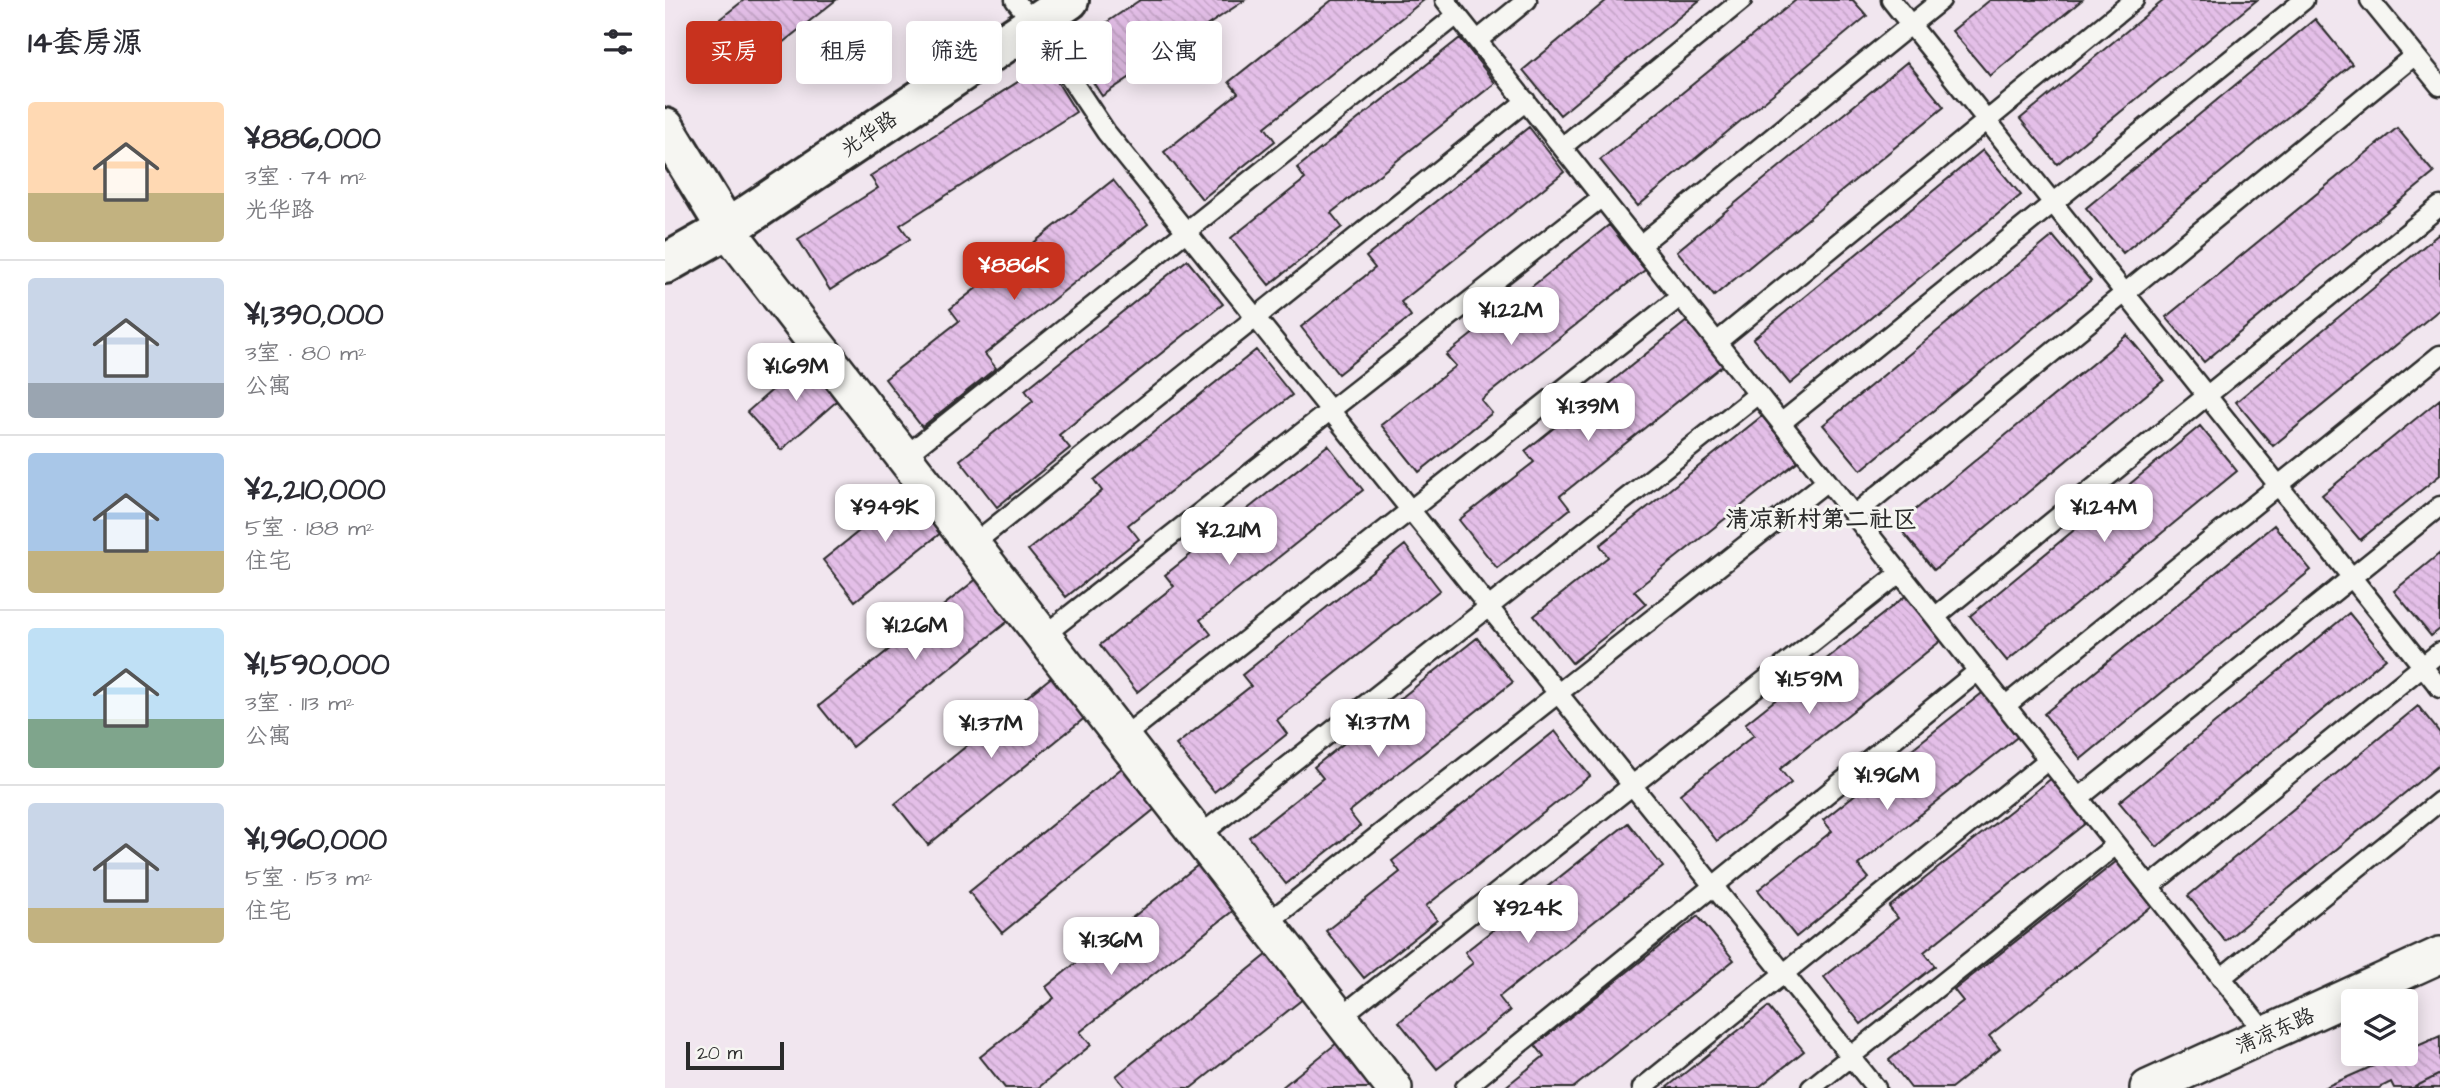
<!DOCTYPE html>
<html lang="zh">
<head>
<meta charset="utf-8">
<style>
  :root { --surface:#fff; --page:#f2f2f3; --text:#2b2b33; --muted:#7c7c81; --line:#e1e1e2; --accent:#c8321e }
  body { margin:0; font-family:"Architects Daughter","LXGW WenKai TC",sans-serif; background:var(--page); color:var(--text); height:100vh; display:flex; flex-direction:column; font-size:26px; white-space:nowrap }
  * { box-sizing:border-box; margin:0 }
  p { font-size:23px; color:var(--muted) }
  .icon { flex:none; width:38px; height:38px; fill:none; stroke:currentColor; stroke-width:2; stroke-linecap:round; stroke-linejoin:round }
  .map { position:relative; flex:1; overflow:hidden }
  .side { display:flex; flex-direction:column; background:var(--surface); width:665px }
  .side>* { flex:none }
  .hud { position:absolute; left:21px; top:21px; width:665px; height:63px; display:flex; gap:14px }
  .fabs { position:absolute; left:1676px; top:989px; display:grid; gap:14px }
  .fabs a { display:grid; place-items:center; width:77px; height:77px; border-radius:7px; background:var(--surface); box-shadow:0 4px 18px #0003; font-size:35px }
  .scale { position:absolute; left:21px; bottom:18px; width:98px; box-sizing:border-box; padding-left:7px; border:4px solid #2b2b2b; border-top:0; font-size:19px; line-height:24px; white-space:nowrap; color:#2b2b2b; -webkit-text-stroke:5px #f6f6f2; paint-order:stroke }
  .price { position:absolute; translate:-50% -60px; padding:0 16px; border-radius:14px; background:#fff; color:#222; font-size:23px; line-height:46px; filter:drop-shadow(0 2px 4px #0008) }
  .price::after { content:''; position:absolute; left:50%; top:42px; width:21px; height:16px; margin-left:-10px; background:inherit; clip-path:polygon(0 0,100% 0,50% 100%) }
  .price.active { background:var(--accent); color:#fff }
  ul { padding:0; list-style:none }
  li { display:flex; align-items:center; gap:21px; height:175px; padding:0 28px }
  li+li { border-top:2px solid var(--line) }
  li span { display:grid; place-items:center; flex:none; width:196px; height:140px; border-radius:7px; color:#555 }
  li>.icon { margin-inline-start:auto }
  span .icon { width:84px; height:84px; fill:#fffc; stroke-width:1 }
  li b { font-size:30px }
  h2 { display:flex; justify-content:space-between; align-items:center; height:84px; padding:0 28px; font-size:30px }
  .tag { padding:0 24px; border-radius:7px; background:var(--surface); box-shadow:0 4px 18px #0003; font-size:24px; line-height:63px }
  .tag.active { background:var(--accent); color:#fff }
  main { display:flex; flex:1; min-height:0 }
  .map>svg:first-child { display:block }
  .building { fill:url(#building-back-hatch); stroke:#2b2b2b; stroke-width:2 }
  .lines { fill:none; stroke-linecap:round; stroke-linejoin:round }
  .service-casing { stroke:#2b2b2b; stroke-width:23 }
  .minor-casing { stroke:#2b2b2b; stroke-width:40 }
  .tertiary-casing { stroke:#2b2b2b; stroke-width:44 }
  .secondary-casing { stroke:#2b2b2b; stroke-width:44 }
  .service { stroke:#f6f6f2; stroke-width:18 }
  .minor { stroke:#f6f6f2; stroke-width:35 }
  .tertiary { stroke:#f6f6f2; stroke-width:38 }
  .secondary { stroke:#f6f6f2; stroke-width:38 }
  .labels { text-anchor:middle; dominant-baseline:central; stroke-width:6; stroke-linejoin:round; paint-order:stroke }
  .street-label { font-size:21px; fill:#2b2b2b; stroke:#f6f6f2 }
  .quarter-label { font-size:24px; font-weight:bold; fill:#2b2b2b; stroke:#f6f6f2 }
</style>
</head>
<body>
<main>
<section class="side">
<h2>14套房源<svg class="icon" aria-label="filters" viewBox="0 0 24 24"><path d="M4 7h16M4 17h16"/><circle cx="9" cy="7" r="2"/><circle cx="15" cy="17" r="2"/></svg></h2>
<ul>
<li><span style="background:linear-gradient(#ffd9b3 65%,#c2b280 0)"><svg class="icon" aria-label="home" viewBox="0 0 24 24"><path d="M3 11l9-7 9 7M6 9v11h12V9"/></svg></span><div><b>¥886,000</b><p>3室 · 74 m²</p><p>光华路</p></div></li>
<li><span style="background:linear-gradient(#c9d6e8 75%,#9aa5b1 0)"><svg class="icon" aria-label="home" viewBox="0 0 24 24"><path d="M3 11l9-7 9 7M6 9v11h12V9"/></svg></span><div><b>¥1,390,000</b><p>3室 · 80 m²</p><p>公寓</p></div></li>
<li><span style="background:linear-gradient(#a9c7e8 70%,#c2b280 0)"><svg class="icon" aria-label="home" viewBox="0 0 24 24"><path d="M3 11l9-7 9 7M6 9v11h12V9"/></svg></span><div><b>¥2,210,000</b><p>5室 · 188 m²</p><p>住宅</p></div></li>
<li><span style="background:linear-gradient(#bfe0f5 65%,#7fa58c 0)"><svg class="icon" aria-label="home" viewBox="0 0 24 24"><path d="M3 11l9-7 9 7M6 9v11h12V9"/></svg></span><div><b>¥1,590,000</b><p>3室 · 113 m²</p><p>公寓</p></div></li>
<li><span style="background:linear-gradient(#c9d6e8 75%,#c2b280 0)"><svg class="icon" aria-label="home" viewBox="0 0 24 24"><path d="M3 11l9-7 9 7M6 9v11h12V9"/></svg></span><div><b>¥1,960,000</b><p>5室 · 153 m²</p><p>住宅</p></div></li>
</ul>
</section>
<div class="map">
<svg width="1775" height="1088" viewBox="0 0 1775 1088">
  <defs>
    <pattern id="building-back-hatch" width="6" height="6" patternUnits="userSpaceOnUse" patternTransform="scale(1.75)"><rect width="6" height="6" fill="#e4bfe8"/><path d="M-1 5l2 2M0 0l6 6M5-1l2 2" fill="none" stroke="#c4a4c7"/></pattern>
  </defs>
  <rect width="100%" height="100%" fill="#f1e6ef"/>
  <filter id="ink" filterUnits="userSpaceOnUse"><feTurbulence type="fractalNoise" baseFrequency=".0143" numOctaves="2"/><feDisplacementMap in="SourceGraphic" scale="14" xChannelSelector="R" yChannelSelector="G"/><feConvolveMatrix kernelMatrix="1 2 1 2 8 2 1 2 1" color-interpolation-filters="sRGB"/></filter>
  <g filter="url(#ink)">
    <path class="building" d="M79,0h92l-94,75 -36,-45z
      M475,0h105l-143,96 -32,-49z
      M667,0h92l-159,127 10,14 -73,58 -38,-47 74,-59 -9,-11z
      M942,0h93l-140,115 -37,-45z
      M1131,0h57l14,16 -229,190 -38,-46z
      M1325,0h92l-92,76 -38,-45z
      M1499,0h93l-200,164 -37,-45z
      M1650,19l37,45 -229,189 -37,-45z
      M795,38l35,45 -164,130 11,14 -73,58 -38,-47 74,-59 -8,-11z
      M1242,62l37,45 -230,189 -37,-45z
      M381,64l30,48 -176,113 10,14 -80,51 -32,-51 80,-51 -8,-12z
      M864,127l35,45 -163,130 10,14 -73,58 -37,-47 74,-59 -9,-11z
      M1732,128l37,45 -230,189 -38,-45z
      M1318,150l38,45 -231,189 -37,-45z
      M448,180l35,44 -163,130 11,14 -74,59 -37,-48 74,-58 -9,-12z
      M944,225l36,45 -164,130 11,13 -73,59 -38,-47 75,-59 -10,-11z
      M1775,233v76l-167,137 -37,-44z
      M1388,236l38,45 -230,189 -38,-45z
      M522,260l36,44 -164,131 11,13 -73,59 -37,-47 73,-59 -8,-11z
      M1022,321l36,44 -163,131 10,13 -73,59 -38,-48 75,-58 -9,-11z
      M1462,335l37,45 -230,190 -37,-45z
      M591,350l36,45 -164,130 11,14 -73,58 -38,-47 74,-59 -8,-11z
      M146,356l34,38 -64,56 -34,-38z
      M1775,399v76l-80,65 -38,-45z
      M1097,416l36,45 -164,130 12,13 -74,59 -38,-47 74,-59 -8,-12z
      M1535,426l37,45 -230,190 -37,-45z
      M663,445l35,45 -163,130 11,14 -74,58 -37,-47 74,-59 -9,-11z
      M249,487l33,41 -92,73 -32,-41z
      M1609,525l37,45 -230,189 -37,-45z
      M740,545l35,45 -163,130 10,14 -73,58 -38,-47 75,-59 -9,-11z
      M1775,553v76l-9,7 -37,-45z
      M314,577l33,41 -160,129 -33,-41z
      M1243,594l35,45 -163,130 11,14 -74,58 -37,-47 74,-59 -9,-11z
      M1684,613l37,45 -229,189 -38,-45z
      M812,638l36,44 -164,130 11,14 -74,58 -37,-47 74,-59 -9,-11z
      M389,675l33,41 -159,129 -33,-41z
      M1321,690l35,44 -163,131 11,13 -73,59 -38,-47 74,-59 -9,-11z
      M1753,706l22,27v31l-215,177 -37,-45z
      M890,731l35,45 -164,130 11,14 -73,58 -38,-47 74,-59 -8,-11z
      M463,763l33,41 -159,129 -33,-41z
      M1387,778l35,44 -163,130 11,14 -74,58 -37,-47 74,-59 -9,-11z
      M963,823l35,44 -164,130 11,14 -73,58 -38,-47 74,-59 -8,-11z
      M543,857l36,45 -164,130 11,13 -53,43h-33l-25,-31 74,-59 -8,-11z
      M1452,861l36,44 -164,131 11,13 -49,39h-40l-22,-28 74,-59 -9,-11z
      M1033,916l36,44 -161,128h-69l40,-32 -9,-11z
      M613,946l36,44 -123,98h-68l2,-1 -9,-11z
      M1103,1007l36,44 -46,37h-92z
      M683,1034l24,54h-91z
      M1775,1036v38l-27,14h-19l-3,-6 -12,6h-56l77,-34h6v-3z
      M1775,1074v14h-27z"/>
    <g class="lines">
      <defs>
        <path id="service" d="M350,0l19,24 72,108 770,956
          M780,0l822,1035
          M1226,0l549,688
          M1705,0l70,86
          M813,40l49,-40
          M897,147l180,-147
          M975,245l301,-245
          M1052,342l417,-342
          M1116,423l523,-423
          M239,457l553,-442
          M1189,515l561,-460
          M307,545l554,-444
          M1270,617l505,-411
          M378,636l559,-439
          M1340,706l435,-351
          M457,738l559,-442
          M1414,798l361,-292
          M533,837l560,-443
          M1484,887l291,-235
          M601,924l561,-443
          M1556,978l219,-177
          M674,1018l561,-445
          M800,1088l513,-417
          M977,1088l406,-328
          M1146,1088l305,-243"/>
        <path id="minor" d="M62,229l667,859
          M1483,1088l292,-133"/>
        <path id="tertiary" d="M0,128l62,101"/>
        <path id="secondary" d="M0,264l62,-35 342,-229"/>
      </defs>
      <use href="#service" class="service-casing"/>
      <use href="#minor" class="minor-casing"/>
      <use href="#tertiary" class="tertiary-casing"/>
      <use href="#secondary" class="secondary-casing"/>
      <use href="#service" class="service"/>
      <use href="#minor" class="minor"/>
      <use href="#tertiary" class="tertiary"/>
      <use href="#secondary" class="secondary"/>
    </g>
  </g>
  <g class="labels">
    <g class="street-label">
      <text transform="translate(204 134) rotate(-34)">光华路</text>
      <text transform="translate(1610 1031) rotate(-24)">清凉东路</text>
    </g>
    <g class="quarter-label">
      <text x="1156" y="520">清凉新村第二社区</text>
    </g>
  </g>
</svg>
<div class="fabs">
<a><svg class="icon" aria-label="layers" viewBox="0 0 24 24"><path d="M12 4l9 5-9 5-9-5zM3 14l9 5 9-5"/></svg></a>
</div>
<div class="scale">20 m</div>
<b class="price active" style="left:349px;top:302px">¥886K</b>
<b class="price" style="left:846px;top:347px">¥1.22M</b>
<b class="price" style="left:131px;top:403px">¥1.69M</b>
<b class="price" style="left:923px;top:443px">¥1.39M</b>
<b class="price" style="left:220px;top:544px">¥949K</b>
<b class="price" style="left:1439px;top:544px">¥1.24M</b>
<b class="price" style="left:564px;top:567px">¥2.21M</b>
<b class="price" style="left:250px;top:662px">¥1.26M</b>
<b class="price" style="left:1144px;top:716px">¥1.59M</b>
<b class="price" style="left:713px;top:759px">¥1.37M</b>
<b class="price" style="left:326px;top:760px">¥1.37M</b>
<b class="price" style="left:1222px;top:812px">¥1.96M</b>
<b class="price" style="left:863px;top:945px">¥924K</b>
<b class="price" style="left:446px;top:977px">¥1.36M</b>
<div class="hud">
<a class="tag active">买房</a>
<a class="tag">租房</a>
<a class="tag">筛选</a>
<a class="tag">新上</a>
<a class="tag">公寓</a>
</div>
</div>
</main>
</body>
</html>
